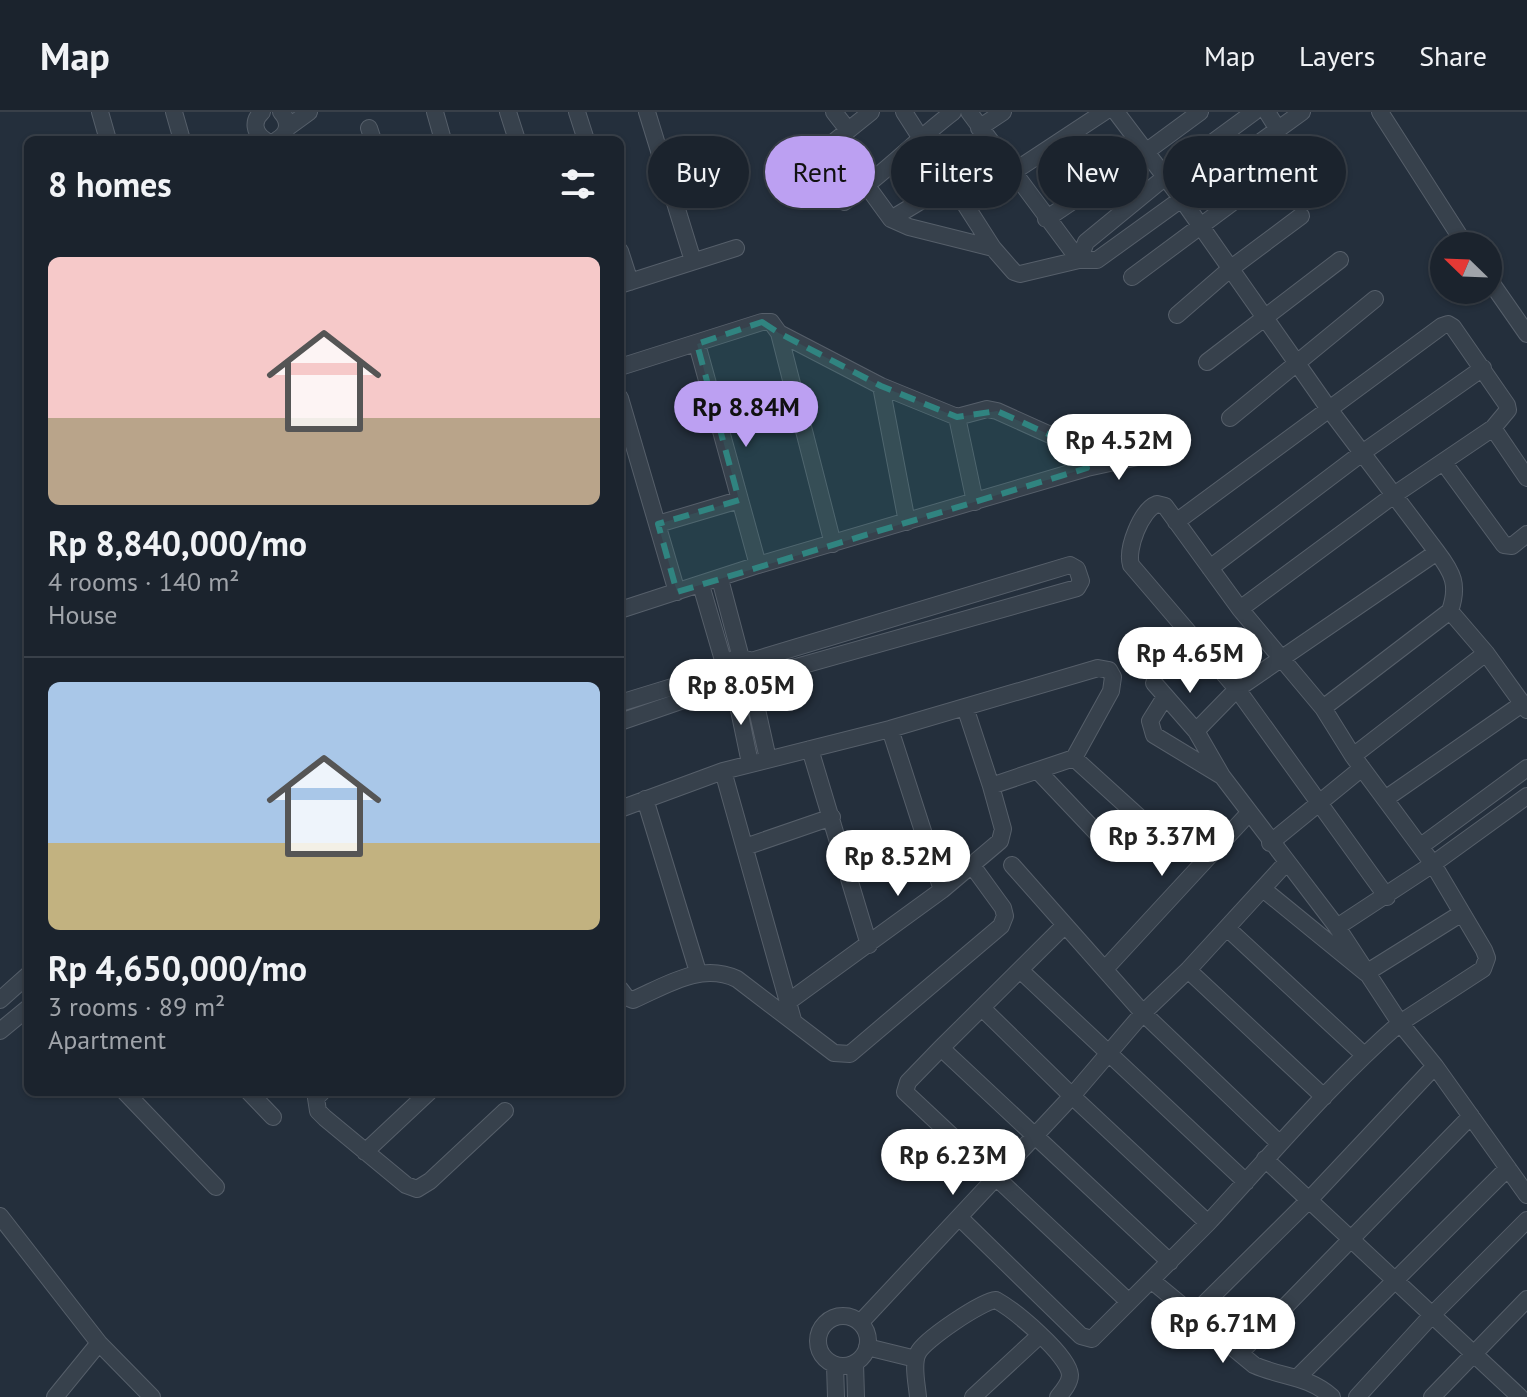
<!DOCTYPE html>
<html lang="en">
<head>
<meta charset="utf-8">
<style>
  :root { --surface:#1b232d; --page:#282f39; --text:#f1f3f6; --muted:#a0a4aa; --line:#394049; --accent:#bca0f2 }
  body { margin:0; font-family:"PT Sans",sans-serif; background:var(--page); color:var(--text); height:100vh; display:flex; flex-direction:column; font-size:30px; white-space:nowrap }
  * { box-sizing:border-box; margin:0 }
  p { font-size:26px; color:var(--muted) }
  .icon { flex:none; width:44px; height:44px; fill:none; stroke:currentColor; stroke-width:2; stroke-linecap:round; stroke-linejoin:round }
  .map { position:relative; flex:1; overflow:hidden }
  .sheet { position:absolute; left:24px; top:24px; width:600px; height:960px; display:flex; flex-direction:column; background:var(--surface); border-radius:12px; box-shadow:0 2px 6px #0004,0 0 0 2px var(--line) }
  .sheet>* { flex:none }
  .hud { position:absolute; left:648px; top:24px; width:758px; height:72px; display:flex; gap:16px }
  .needle { width:52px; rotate:293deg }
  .buttons { position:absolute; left:1430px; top:120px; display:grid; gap:16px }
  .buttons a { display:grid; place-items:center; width:72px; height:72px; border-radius:50%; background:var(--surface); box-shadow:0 2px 6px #0004,0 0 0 2px var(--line); font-size:40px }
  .price { position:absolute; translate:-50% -68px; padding:0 18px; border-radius:28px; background:#fff; color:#222; font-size:26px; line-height:52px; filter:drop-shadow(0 2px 4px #0008) }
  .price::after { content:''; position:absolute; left:50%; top:48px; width:24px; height:18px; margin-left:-12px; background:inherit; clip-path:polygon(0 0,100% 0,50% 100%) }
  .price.selected { background:var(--accent); color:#111 }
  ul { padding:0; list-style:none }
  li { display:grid; align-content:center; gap:16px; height:424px; padding:0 24px }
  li+li { border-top:2px solid var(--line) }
  li span { display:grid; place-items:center; height:248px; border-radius:12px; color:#555 }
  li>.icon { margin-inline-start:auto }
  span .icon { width:144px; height:144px; fill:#fffc; stroke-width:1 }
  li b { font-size:34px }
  h2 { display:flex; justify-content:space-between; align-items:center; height:96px; padding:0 24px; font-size:34px }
  .tag { padding:0 28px; border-radius:36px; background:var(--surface); box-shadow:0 2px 6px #0004,0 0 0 2px var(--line); font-size:28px; line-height:72px }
  .tag.selected { background:var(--accent); color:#111 }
  header { display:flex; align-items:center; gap:48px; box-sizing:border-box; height:112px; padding:0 40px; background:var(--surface); border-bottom:2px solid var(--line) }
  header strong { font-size:38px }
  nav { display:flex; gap:44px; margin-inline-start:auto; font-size:28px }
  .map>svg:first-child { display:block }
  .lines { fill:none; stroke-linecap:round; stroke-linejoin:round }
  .minor-casing { stroke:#565f6a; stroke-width:18 }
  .minor { stroke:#37414c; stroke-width:16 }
  .marked { fill:#308480; fill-opacity:0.2; stroke:#308480; stroke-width:6; stroke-dasharray:16 10; stroke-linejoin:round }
</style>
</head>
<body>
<header>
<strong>Map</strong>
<nav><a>Map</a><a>Layers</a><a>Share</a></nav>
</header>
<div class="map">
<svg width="1527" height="1285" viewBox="0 0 1527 1285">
  <rect width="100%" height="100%" fill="#242f3c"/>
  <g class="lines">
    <defs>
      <path id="minor" d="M100,0l8,28
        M174,0l8,28
        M262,0c-10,9 -8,21 3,28
        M435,0l8,28
        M508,0l9,28
        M577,0l9,28
        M647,0l46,149
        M834,0l14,18
        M904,0l16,25
        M969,0l110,148
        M1116,0l65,86 148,211 108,143 -200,137 -41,42
        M1267,0l10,16
        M1380,0l86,134
        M287,16l22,-16
        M369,16l4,12
        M979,16l24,-16
        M277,28c12,-7 13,-18 4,-28
        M820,41l51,-41
        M1013,60l91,-60
        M867,74l24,33 18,8 84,21 21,24 6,2 59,-14h18l205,-148
        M844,90c39,-27 72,-62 109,-90
        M891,107l58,-35 5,3 39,61
        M1046,107l101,-68 53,-39
        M620,139l10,31
        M1079,148l7,-18 78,-64 90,-66
        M1132,165l152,-113
        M1488,166l39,56
        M620,173l116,-37
        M1177,203l53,-46 71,-53
        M779,221l54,211
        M697,232l61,221
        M1207,250l133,-102
        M620,255l142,-45h9l8,11 102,53 76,31 18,85
        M881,274l26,136
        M620,286l57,194
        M957,305l30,-8 10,2 80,36 11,13 -1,8
        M1230,306l145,-119
        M1493,316l34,50
        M1444,351l60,82 8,1 15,-12
        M1176,410l266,-196 6,-2 5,3 54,78 1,5 -15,18 -99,67 -154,114
        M658,412l81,-24
        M1210,456l152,-115 121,-85
        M720,467l21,79
        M701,473l24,82
        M620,498l138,-45 329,-97 55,-12
        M1450,499l36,42 41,57
        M723 563a17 17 0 1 1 34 0a17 17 0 1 1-34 0Z
        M751,549l319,-96 7,4 4,12 -4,7 -320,90
        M1154,571l42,48 26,45 115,151 96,-63 -80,-108 -30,-48 -83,-99 -75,-103 -8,-2c-16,6 -31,45 -26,61l106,124 150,208
        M752,575l16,72
        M735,579l15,72
        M1165,585l-15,24 4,14 66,40
        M620,591l104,-32
        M1323,596l127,-97c9,-26 3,-38 -13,-59
        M620,610l107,-37
        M890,617l52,161
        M810,637l59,196
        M1353,644l133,-103
        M1038,659l74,78h8l20,-20v-11l-66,-60
        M645,687l53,173
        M1385,687l137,-95
        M620,697l103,-38
        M1270,731l92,-75
        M1421,734l106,-78
        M745,735l87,-30
        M1012,753l131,148 136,130
        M1263,777l103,84 96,-60
        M1065,813l-124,123 -33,34 -3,10 224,210
        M1337,815l63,96 83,-54 4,-11 -3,-8 -51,-86 94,-68
        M1227,816l136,126
        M1105,857l144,-156
        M1020,858l226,212
        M1188,858l136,127
        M620,877l6,8 7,3c34,-15 68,-38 104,-21l97,74 16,1 151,-128 4,-10 -2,-8 -32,-44
        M0,888l28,-25
        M788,890l154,-112 58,-49 3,-12 -12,-43
        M793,908l-70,-249 167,-42 208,-61 11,2 4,7 -2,14 -37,67 -83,28 -26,-79
        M0,919l28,-23
        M941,936l229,214
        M1435,954l92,129
        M125,980l91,95
        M249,980l24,25
        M322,980l-6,6 2,13 7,7 81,67 11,4 13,-8 75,-70
        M365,1040l64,-60
        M1265,1047l255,238
        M0,1104l99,127 53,54
        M960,1106l121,118 11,3 116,-116
        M1151,1168l103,85c29,13 53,10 78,32
        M1194,1202l115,-114 126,-134 -35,-43c-70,61 -129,132 -192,200l-136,-127 71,-83 45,-43 98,-107
        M818 1229a25 25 0 1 1 50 0a25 25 0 1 1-50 0Z
        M860,1211l212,-227 -90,-88
        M867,1235l49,12
        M1240,1241l231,-237
        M855,1251l1,34
        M835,1253l1,32
        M1298,1265l210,-209
        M55,1285l44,-54
        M918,1285c-1,-13 -6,-33 0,-44 6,-13 64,-52 78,-53 18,10 73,55 74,75 0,8 -7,16 -12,22
        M973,1285l66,-61
        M1357,1285l75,-82 95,-95
        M1432,1285l95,-98"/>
    </defs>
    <use href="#minor" class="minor-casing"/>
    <use href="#minor" class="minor"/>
  </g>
  <path class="marked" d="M762,210l17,11 102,53 76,31 40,-6 80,36 10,21 -410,124 -19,-68 81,-24 -42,-156z"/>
</svg>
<div class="buttons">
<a><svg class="needle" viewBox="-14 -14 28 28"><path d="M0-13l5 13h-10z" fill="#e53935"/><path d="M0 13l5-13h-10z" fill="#a0a4aa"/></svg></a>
</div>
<b class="price selected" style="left:746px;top:337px">Rp 8.84M</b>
<b class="price" style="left:1119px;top:370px">Rp 4.52M</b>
<b class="price" style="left:1190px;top:583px">Rp 4.65M</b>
<b class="price" style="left:741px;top:615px">Rp 8.05M</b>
<b class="price" style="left:1162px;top:766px">Rp 3.37M</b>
<b class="price" style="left:898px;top:786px">Rp 8.52M</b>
<b class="price" style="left:953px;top:1085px">Rp 6.23M</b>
<b class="price" style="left:1223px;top:1253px">Rp 6.71M</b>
<div class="hud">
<a class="tag">Buy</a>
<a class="tag selected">Rent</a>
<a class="tag">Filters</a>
<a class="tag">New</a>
<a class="tag">Apartment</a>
</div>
<section class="sheet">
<h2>8 homes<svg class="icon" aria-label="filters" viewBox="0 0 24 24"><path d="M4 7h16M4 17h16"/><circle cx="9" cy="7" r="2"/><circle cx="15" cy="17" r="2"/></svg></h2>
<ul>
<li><span style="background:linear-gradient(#f6c9c9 65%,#b9a48a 0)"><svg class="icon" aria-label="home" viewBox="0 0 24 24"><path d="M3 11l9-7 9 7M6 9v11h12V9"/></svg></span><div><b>Rp 8,840,000/mo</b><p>4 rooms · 140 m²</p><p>House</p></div></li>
<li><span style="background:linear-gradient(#a9c7e8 65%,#c2b280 0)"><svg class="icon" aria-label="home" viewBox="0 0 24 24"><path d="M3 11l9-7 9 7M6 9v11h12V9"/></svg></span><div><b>Rp 4,650,000/mo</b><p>3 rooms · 89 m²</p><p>Apartment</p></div></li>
</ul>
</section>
</div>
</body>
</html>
